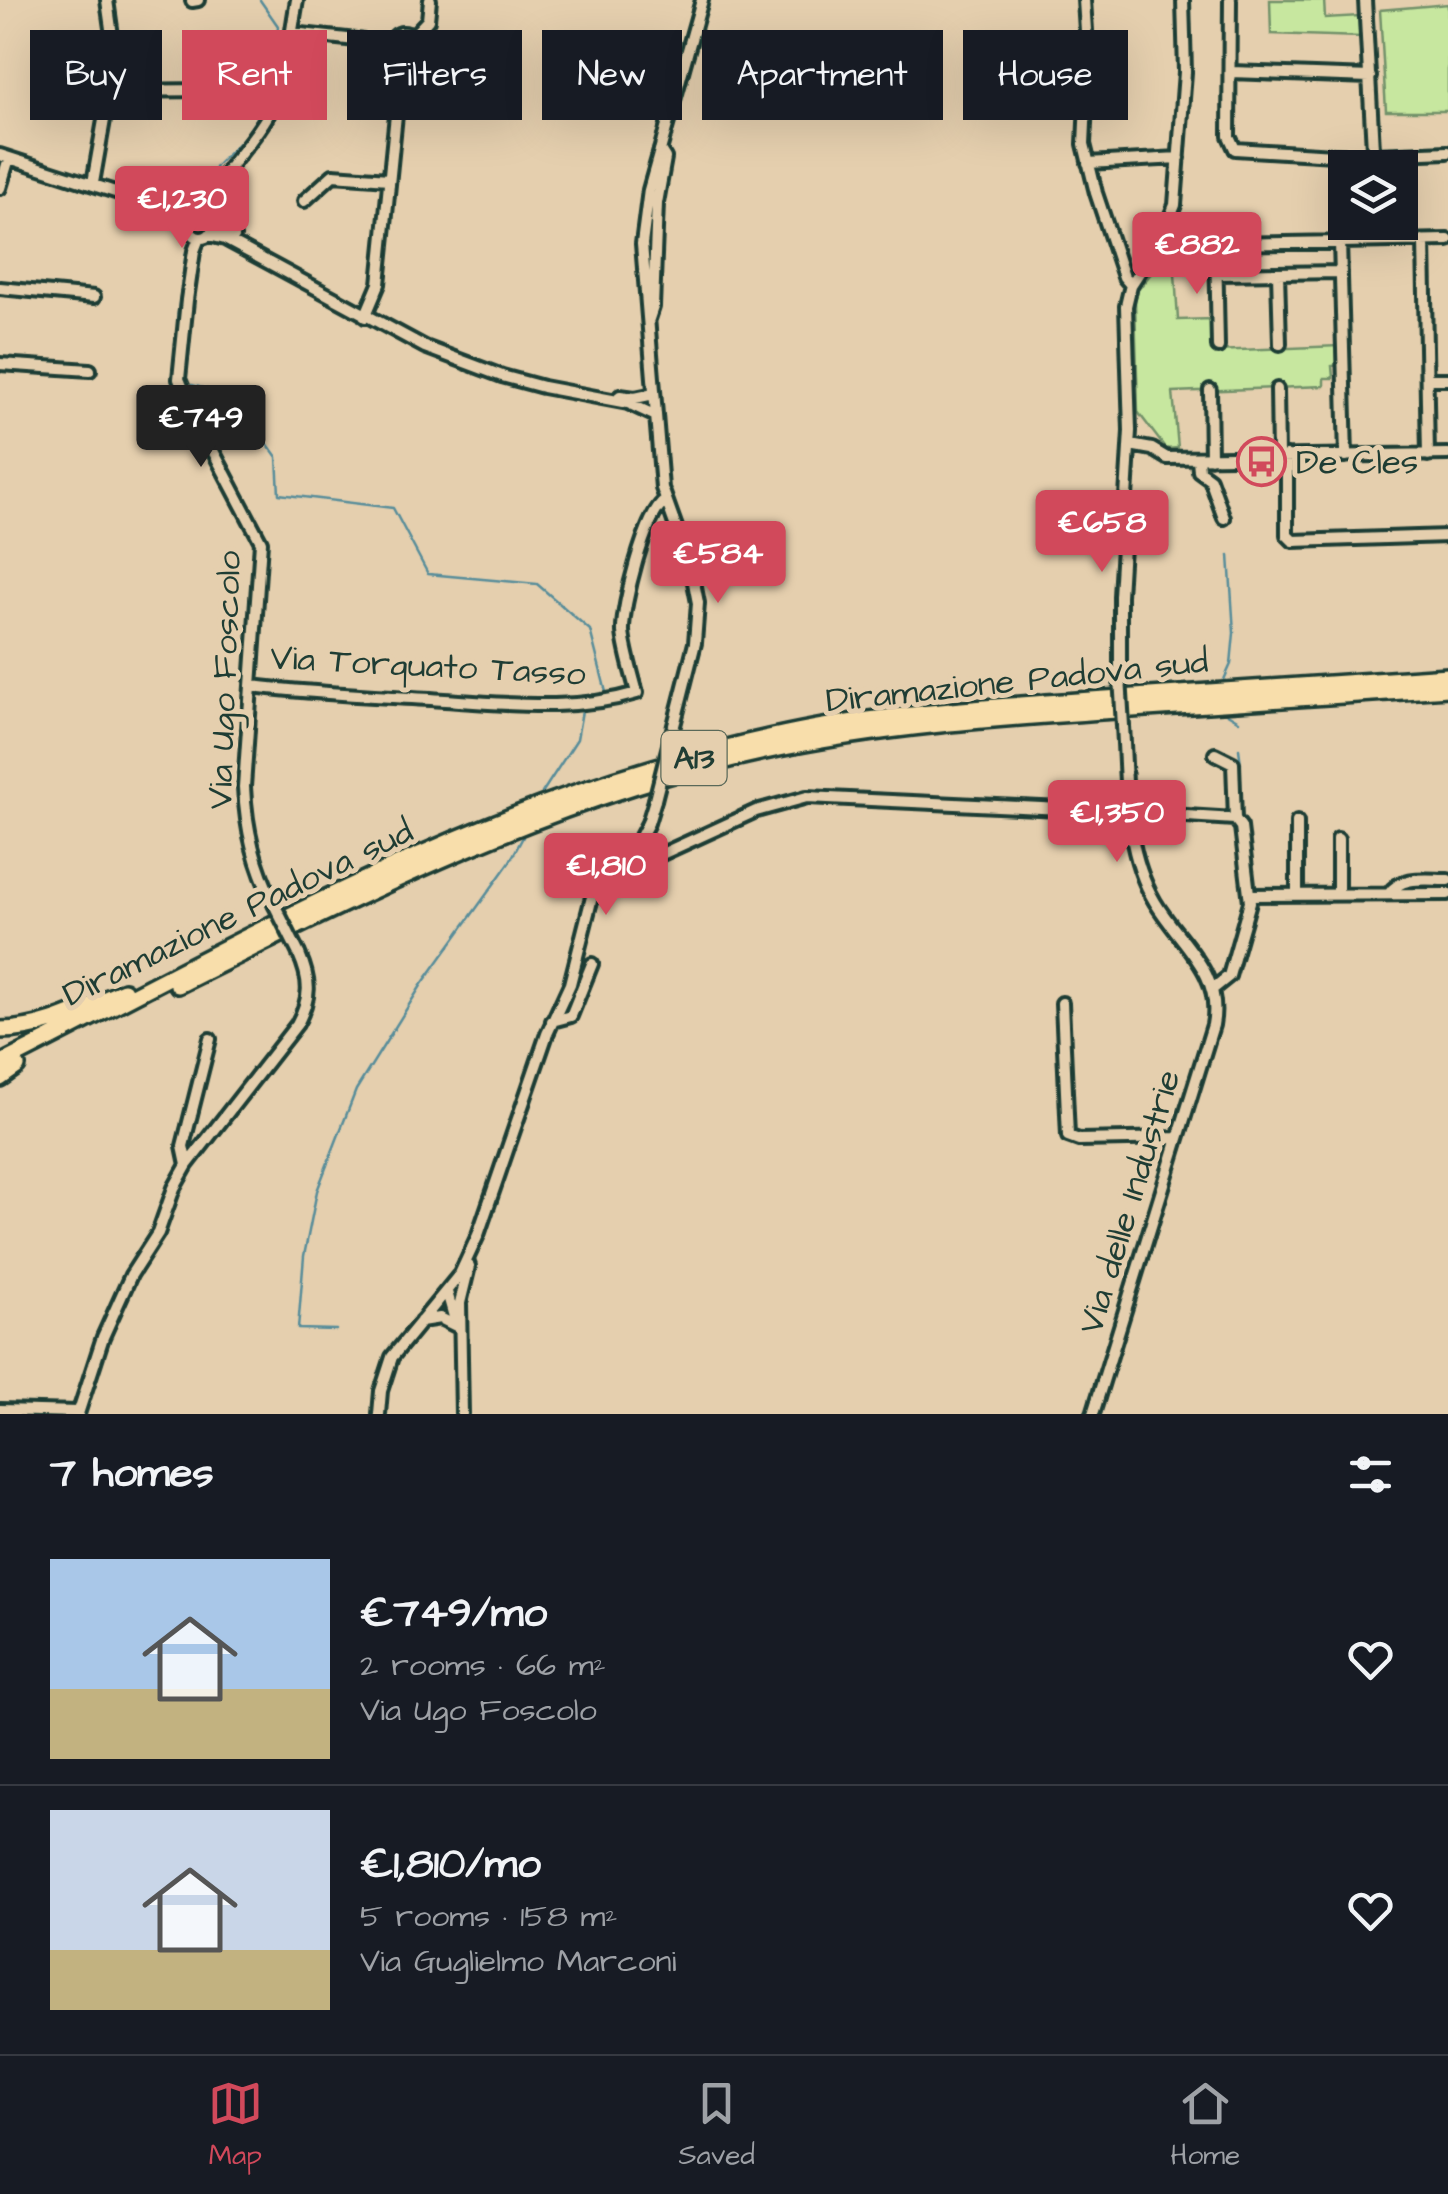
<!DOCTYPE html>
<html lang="en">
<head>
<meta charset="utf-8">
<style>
  :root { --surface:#171b24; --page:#20242c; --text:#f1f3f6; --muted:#9ea1a6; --line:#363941; --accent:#d1495b }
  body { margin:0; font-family:"Architects Daughter",sans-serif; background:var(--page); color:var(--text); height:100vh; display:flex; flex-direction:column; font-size:38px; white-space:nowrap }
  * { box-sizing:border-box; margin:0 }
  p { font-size:32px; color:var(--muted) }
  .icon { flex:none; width:55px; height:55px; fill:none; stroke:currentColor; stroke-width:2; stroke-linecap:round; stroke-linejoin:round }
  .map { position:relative; height:1414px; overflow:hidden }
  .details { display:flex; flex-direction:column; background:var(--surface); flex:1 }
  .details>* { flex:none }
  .hud { position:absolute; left:30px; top:30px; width:1390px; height:90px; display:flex; gap:20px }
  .fabs { position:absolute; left:1328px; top:150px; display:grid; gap:20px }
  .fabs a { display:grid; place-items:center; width:90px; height:90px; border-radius:0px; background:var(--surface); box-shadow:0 10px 40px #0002; font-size:50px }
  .price { position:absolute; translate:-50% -85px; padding:0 22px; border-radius:10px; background:var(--accent); color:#fff; font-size:32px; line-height:65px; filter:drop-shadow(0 2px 5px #0008) }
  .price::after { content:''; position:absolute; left:50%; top:60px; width:30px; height:22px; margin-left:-15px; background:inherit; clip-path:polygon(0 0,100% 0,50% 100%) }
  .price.active { background:#222; color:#fff }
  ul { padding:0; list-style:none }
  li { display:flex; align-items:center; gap:30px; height:250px; padding:0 50px }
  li+li { border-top:2px solid var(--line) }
  li span { display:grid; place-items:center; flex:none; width:280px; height:200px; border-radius:0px; color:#555 }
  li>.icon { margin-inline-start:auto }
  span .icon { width:120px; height:120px; fill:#fffc; stroke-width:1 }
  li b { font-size:42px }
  h2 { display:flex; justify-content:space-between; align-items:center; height:120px; padding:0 50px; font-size:42px }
  .chip { padding:0 35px; border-radius:0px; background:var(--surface); box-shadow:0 10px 40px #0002; font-size:35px; line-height:90px }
  .chip.active { background:var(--accent); color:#fff }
  .tab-bar { display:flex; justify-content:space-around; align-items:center; height:140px; border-top:2px solid var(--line); background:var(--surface); font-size:28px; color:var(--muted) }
  .tab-bar a { display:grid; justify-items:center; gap:5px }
  .tab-bar .active { color:var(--accent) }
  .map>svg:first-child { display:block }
  .green { fill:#c7e79f; stroke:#73926a; stroke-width:2.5 }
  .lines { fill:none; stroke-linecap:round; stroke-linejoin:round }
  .stream { stroke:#588d9a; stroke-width:2.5 }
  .minor-casing { stroke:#1f3d34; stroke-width:18 }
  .highway-casing { stroke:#1f3d34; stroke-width:22 }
  .minor { stroke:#e5cfae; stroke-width:10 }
  .highway { stroke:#f8deab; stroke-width:15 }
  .minor-bridge-casing { stroke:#1f3d34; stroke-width:18; stroke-linecap:butt }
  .minor-bridge { stroke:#e5cfae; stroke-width:10 }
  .labels { text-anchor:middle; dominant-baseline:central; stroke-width:10; stroke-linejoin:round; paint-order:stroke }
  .shield { fill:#e5cfae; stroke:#5a6959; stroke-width:2.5 }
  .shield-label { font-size:32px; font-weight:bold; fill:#1f3d34 }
  .poi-label { font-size:35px; fill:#1f3d34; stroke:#e5cfae; text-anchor:start }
  .street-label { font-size:35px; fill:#1f3d34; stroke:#e5cfae }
</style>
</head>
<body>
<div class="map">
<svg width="1448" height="1414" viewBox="0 0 1448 1414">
  <rect width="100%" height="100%" fill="#e5cfae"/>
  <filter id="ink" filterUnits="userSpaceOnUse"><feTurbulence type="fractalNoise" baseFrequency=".01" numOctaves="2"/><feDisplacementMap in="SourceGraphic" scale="20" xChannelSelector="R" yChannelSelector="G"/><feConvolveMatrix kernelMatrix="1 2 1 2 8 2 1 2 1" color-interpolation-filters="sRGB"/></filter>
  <g filter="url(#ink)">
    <path class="green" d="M1270,0h54l1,18 35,-2 1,21 -90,-3z
      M1448,4v107h-62l-6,-101z
      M1163,258h11l4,62 35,-1 1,32 125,-5 1,19 -8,1 1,12h-9v8l-151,6 5,56 -12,1 -28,-37 -3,-111 3,-11z"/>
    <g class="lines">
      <path class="stream" d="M197,205l19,-39 30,-31 14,-22 14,-43 4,-44 -18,-26
        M177,319l9,-67
        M192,385l39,11 17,23
        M256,428l21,29 2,37 114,14 35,66 109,10 53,46 17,66
        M1223,682l8,-18 3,-31 -5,-78
        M1224,712l15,9
        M1239,749l2,15
        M542,793l35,-54 5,-28 26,-5
        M1250,860l5,28
        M1242,913l2,-16
        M1226,968l4,-13
        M336,1330l-38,-1 6,-73 13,-65 39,-101 66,-106 87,-121 14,-26"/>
      <defs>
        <path id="minor" d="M1084,0l4,61 -4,83 12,49 28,84 7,8
          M1230,0l-1,136 6,13 116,7 97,-4
          M1365,0l9,168
          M192,1l6,-1
          M292,33l101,11
          M392 44a11 11 0 1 1 22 0a11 11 0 1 1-22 0Z
          M411,38l17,-18 2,-20
          M1231,72l139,5
          M110,91l101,-1
          M0,155l168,54 23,11
          M1088,163l91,-5
          M93,183l22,-126 -8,-57
          M0,188l9,-30
          M304,201l29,-26 56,4
          M189 226a12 12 0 1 1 24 0a12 12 0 1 1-24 0Z
          M205,215c12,-43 42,-63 63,-100 19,-34 22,-77 29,-115
          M212,222l22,15
          M1377,222l1,19
          M209,235l16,4 200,108 77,29 41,11 85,16 28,13
          M199,238l-5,13 -7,49 -8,79 13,32 69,131 -17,245c2,43 11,79 30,117
          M1161,239l11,6 276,-5
          M1340,241l6,215
          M1424,241l4,214
          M1216,245l2,102
          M1278,273l2,71
          M1217,274l124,-2
          M0,288l94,9
          M365,317l14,-33 23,-229
          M649,319l4,-12 4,-104 8,-45 -5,-8
          M0,364l90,6
          M1427,379h21
          M1277,389l1,68
          M1210,390l1,68
          M620,396l15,2 19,-4
          M1130,445l22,4 15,9 281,-4
          M1287,456v79l6,6 155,-5
          M1198,458l1,13 11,8 14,39
          M1120,677v-81l10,-165 -4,-125 5,-21 30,-46 14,-34 10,-133 -2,-72
          M252,686c64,8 128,10 193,14 65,4 129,12 192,-7 -5,-20 -12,-41 -14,-61 -1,-25 22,-119 42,-131
          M670,741l25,-98 3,-40 -6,-31 -30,-84 -20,-244 7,-54 53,-190
          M1138,813l97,6
          M1338,839v55
          M628,856l12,5 11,-2 105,-48 51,-14 317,15
          M1297,894v-72
          M1389,894c12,-19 38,-14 59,-14
          M1250,895l198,-1
          M1214,988l15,-12 21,-74 -9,-75 -6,-8 -2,-56 -18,-9
          M1062,1003l6,133 11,4 99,-2
          M552,1021l19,-5 21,-52
          M187,1165l-4,-19 27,-107
          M447,1292l9,32
          M421,1321l19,-3 16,8
          M0,1410l78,2
          M78,1414l25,-77 28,-62 27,-42 16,-45 13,-23 110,-141c14,-26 14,-43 2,-70
          M379,1414l2,-23 11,-34 68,-83 18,-39 69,-201 23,-50 23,-91 44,-49 11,-21 7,-23
          M462,1414l-2,-111 9,-37
          M1093,1414l120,-389c10,-53 -33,-81 -58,-123 -31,-52 -28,-117 -32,-176"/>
        <path id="highway" d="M178,985c189,-94 379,-190 587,-234 116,-25 233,-33 352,-41 110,-7 221,-15 331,-22
          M0,1030c45,0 84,-22 124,-39
          M0,1064c212,-107 424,-229 653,-296 72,-21 149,-40 224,-49 86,-11 172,-16 258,-22 105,-7 209,-14 313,-21
          M0,1078l17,-12"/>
      </defs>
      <use href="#minor" class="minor-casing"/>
      <use href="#highway" class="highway-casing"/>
      <use href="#minor" class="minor"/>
      <use href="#highway" class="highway"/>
      <defs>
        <path id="minor-bridge" d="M1120,677l3,49
          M655,800l15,-59
          M274,904l25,50"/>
      </defs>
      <use href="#minor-bridge" class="minor-bridge-casing"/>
      <use href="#minor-bridge" class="minor-bridge"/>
    </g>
  </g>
  <defs>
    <symbol id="bus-ring" viewBox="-11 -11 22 22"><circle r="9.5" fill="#e5cfae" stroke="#d1495b" stroke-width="1.5"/><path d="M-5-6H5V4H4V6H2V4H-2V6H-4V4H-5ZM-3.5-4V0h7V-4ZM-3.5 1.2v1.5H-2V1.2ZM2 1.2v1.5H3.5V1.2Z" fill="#d1495b"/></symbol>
  </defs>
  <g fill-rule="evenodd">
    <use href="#bus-ring" x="1234" y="434" width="55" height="55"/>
  </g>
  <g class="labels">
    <rect class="shield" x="661.5" y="731" width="65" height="54" rx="8"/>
    <g class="shield-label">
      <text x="694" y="758">A13</text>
    </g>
    <g class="poi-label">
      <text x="1296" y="462">De Cles</text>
    </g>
    <g class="street-label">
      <text transform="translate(428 666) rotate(3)">Via Torquato Tasso</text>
      <text transform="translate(225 680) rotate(-88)">Via Ugo Foscolo</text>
      <text transform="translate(1017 681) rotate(-6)">Diramazione Padova sud</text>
      <text transform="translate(238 913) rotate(-26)">Diramazione Padova sud</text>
      <text transform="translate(1130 1202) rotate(-73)">Via delle Industrie</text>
    </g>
  </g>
</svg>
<div class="fabs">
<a><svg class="icon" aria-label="layers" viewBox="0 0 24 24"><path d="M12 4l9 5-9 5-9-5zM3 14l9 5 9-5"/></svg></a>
</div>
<b class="price" style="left:182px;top:251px">€1,230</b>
<b class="price" style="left:1197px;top:297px">€882</b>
<b class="price active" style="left:201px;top:470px">€749</b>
<b class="price" style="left:1102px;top:575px">€658</b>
<b class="price" style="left:718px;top:606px">€584</b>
<b class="price" style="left:1117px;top:865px">€1,350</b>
<b class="price" style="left:606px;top:918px">€1,810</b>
<div class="hud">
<a class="chip">Buy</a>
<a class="chip active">Rent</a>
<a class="chip">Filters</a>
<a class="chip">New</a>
<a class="chip">Apartment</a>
<a class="chip">House</a>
</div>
</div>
<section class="details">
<h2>7 homes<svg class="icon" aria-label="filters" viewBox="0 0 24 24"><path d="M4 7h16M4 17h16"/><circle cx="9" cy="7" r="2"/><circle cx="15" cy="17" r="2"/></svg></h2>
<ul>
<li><span style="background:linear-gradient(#a9c7e8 65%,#c2b280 0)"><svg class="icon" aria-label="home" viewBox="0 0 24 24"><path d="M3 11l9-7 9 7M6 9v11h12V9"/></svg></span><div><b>€749/mo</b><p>2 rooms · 66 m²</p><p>Via Ugo Foscolo</p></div><svg class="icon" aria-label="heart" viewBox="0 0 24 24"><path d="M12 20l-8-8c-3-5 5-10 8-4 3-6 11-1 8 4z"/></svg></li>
<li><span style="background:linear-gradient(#c9d6e8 70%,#c2b280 0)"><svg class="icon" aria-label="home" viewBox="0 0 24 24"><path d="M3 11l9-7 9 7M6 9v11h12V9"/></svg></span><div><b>€1,810/mo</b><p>5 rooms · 158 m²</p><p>Via Guglielmo Marconi</p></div><svg class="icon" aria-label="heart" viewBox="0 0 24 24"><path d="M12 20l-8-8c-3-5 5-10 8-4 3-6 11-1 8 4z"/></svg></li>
</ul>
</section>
<nav class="tab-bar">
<a class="active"><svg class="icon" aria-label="map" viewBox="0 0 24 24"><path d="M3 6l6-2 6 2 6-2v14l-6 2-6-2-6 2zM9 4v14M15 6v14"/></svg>Map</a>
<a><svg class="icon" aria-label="saved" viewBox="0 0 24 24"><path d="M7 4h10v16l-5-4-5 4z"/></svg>Saved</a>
<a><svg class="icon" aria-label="home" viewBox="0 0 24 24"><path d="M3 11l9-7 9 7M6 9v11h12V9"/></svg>Home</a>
</nav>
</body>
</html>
